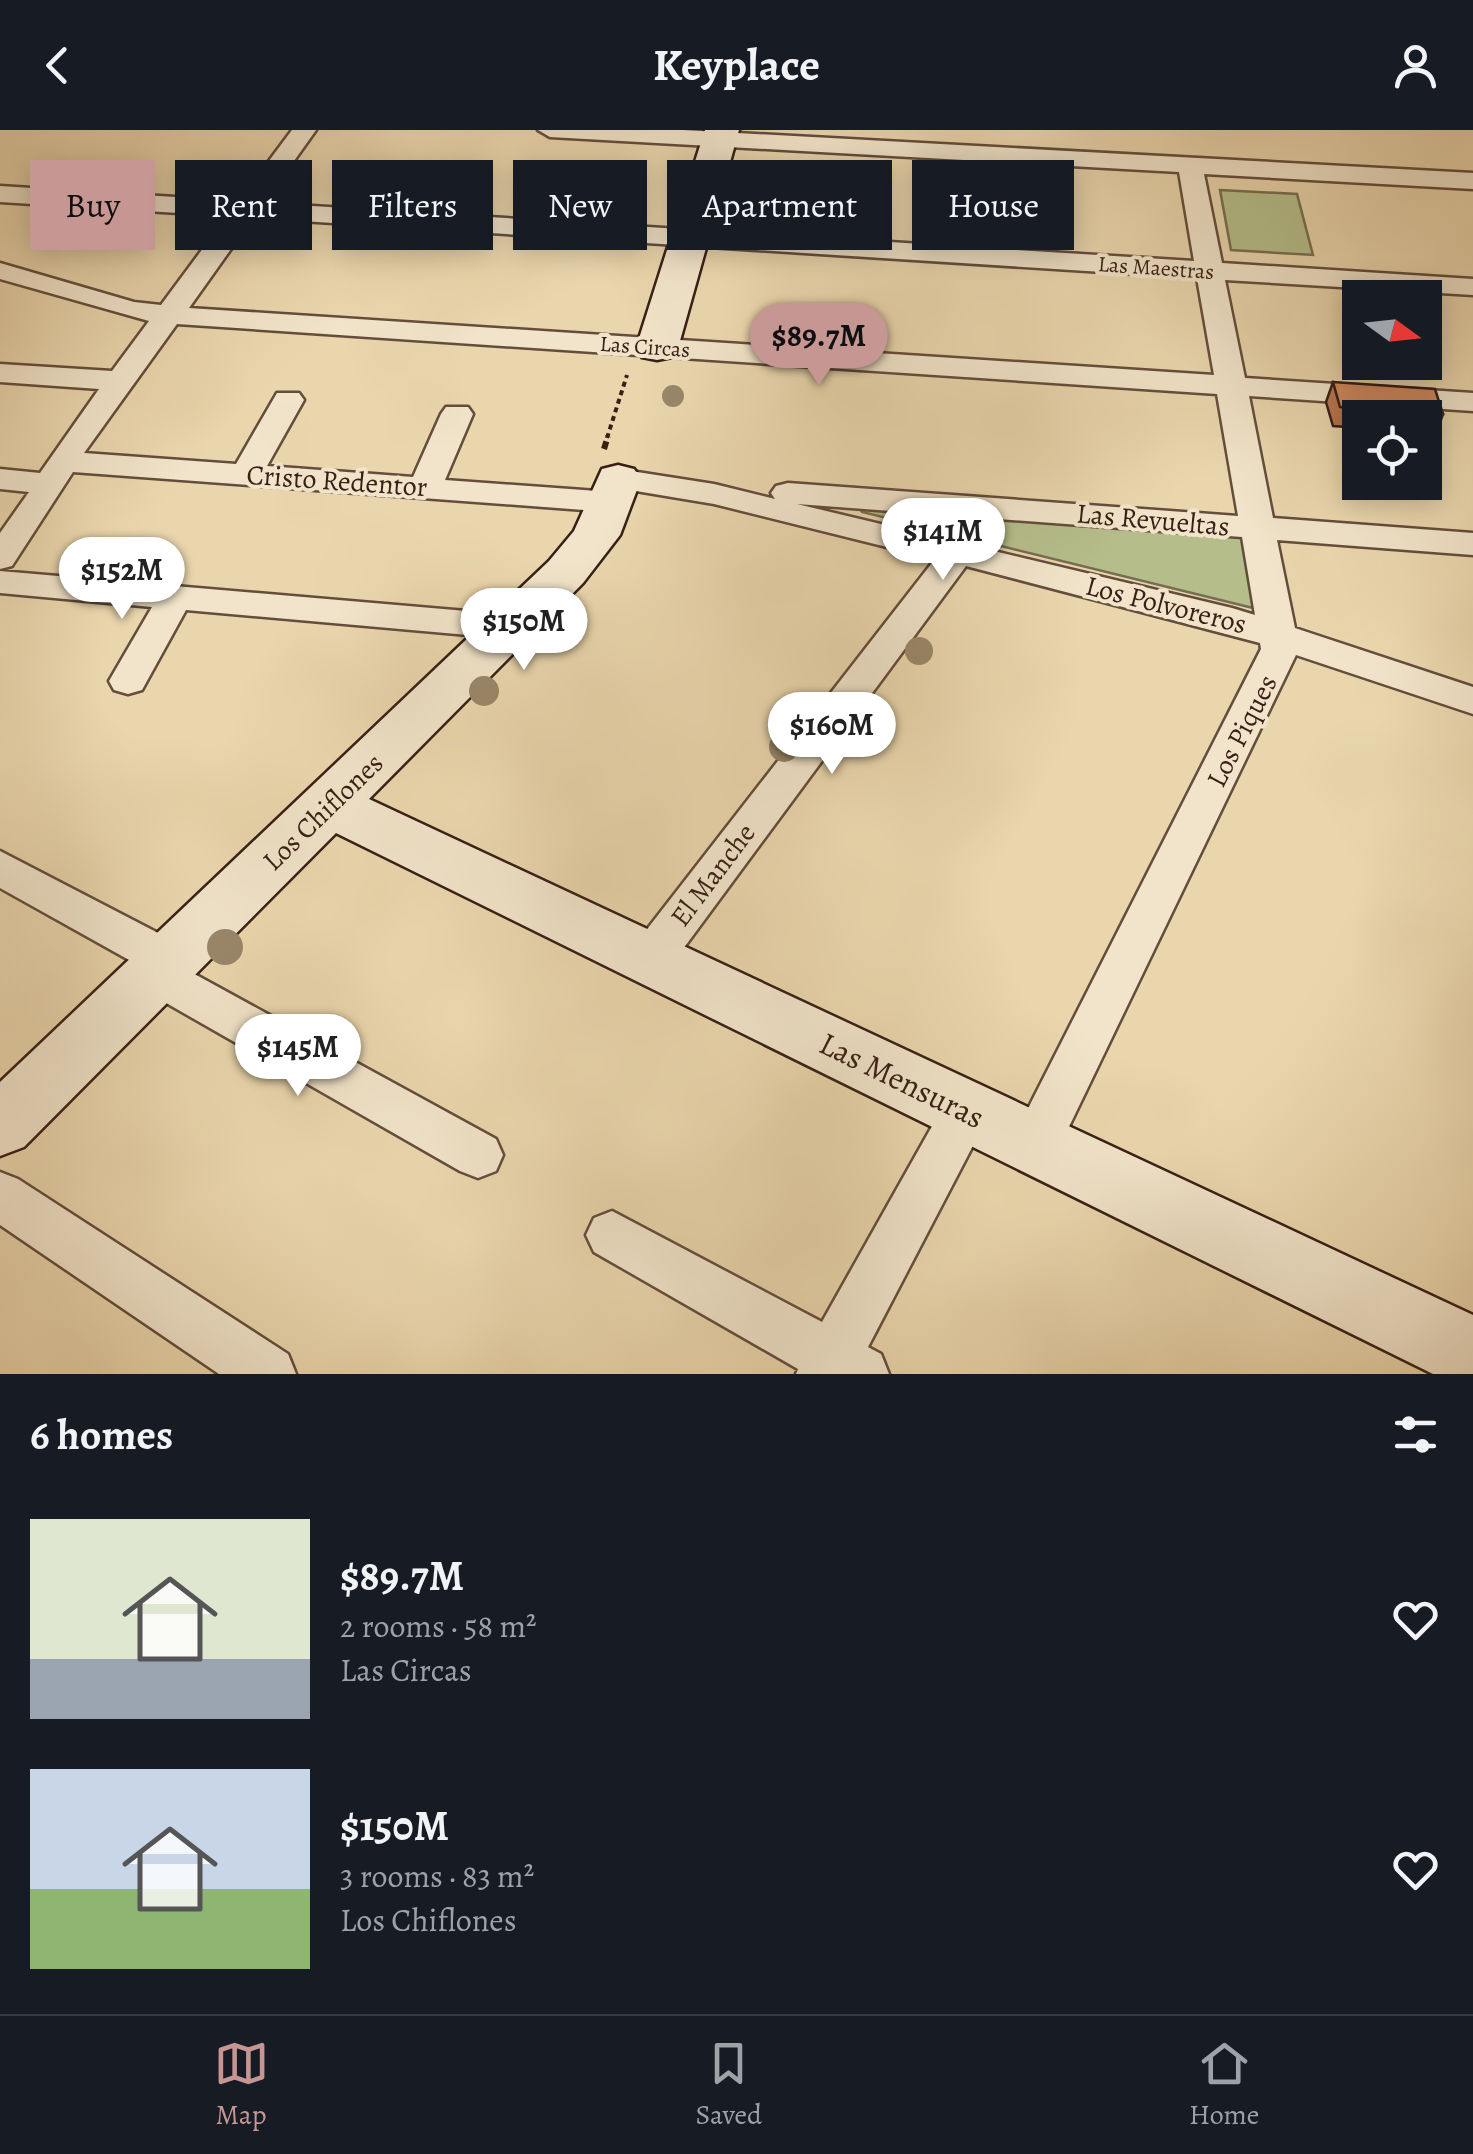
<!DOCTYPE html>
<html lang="en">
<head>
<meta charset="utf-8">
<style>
  :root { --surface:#171b24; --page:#20242c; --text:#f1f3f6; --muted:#9ea1a6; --line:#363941; --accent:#c59692 }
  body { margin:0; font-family:Alegreya,serif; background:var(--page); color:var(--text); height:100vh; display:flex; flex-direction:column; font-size:38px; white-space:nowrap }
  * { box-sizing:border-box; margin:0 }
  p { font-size:32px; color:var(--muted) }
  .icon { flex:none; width:55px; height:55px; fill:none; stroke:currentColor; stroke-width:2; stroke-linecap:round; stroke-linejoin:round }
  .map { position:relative; height:1244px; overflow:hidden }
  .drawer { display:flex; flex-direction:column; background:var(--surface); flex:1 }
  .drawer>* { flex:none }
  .hud { position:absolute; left:30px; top:30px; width:1415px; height:90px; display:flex; gap:20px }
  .needle { width:65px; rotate:105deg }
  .tools { position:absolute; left:1342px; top:150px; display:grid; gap:20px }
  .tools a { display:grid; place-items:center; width:100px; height:100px; border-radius:0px; background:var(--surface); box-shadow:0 5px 25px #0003; font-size:50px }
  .price { position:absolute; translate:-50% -85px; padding:0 22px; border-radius:35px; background:#fff; color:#222; font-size:32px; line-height:65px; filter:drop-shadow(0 2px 5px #0008) }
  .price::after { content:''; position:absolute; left:50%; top:60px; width:30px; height:22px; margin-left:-15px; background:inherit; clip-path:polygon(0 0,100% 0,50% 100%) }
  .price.current { background:var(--accent); color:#111 }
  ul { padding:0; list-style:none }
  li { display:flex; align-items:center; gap:30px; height:250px; padding:0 30px }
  li span { display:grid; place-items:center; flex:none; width:280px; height:200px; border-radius:0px; color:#555 }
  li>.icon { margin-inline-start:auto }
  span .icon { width:120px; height:120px; fill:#fffc; stroke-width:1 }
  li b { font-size:42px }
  h2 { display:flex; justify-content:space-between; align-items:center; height:120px; padding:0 30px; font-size:42px }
  .tag { padding:0 35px; border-radius:0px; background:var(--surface); box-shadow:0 5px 25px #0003; font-size:35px; line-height:90px }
  .tag.current { background:var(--accent); color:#111 }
  header { display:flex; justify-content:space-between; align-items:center; height:130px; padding:0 30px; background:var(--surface); font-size:45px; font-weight:600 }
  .menu { display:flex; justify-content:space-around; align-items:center; height:140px; border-top:2px solid var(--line); background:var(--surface); font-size:28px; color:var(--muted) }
  .menu a { display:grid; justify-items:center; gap:5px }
  .menu .current { color:var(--accent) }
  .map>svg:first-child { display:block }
  .green { fill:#b5be8b; stroke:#766e50; stroke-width:2.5 }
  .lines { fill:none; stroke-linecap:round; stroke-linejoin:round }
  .street-casing { stroke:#644d3c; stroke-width:5 }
  .secondary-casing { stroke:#381f16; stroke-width:5 }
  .path-far1 { stroke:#381f16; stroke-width:4; stroke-dasharray:5 4; stroke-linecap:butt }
  .path { stroke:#381f16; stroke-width:6; stroke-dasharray:8 5; stroke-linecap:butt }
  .street { fill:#f1e4ca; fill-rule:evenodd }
  .secondary { fill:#f1e4ca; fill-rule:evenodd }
  .tree { fill:#99876a }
  .wall { fill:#b67853; stroke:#381f16; stroke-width:2.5 }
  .building { fill:#d48c61; stroke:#381f16; stroke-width:2.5 }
  .labels { text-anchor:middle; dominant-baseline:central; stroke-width:8; stroke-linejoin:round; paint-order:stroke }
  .far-street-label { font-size:22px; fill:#381f16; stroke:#f1e4ca }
  .street-label { font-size:28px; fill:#381f16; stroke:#f1e4ca }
  .near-street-label { font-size:32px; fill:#381f16; stroke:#f1e4ca }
</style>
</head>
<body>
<header><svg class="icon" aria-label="back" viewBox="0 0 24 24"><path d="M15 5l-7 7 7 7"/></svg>Keyplace<svg class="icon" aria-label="person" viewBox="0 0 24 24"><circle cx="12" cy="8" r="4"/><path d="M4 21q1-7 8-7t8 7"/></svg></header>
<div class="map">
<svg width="1473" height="1244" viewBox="0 0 1473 1244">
  <rect width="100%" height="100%" fill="#ead6ad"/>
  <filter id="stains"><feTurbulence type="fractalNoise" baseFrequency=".002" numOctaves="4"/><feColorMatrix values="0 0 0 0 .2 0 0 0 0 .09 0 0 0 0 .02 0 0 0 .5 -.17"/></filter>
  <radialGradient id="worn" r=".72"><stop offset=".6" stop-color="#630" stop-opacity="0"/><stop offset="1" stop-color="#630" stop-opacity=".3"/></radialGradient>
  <path class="green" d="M1220,60l77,4 16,61 -82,-5z
    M857,375l385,28 11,75 -391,-96z"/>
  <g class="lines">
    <defs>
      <path id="street" d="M292,0h24l-52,73 930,58 -15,-89 -629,-35 -12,-7h145l790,43v16l-269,-15 18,89 251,16v16l-248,-15 20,98 228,15v18l-224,-15 24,122 200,15v22l-196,-15 18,88 178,59v27l-177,-59 -243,505 -18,6 -18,-6 -7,-16 251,-495 -1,-6 -294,-77 -300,406 -16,5 -16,-5 -7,-13 7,-13 301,-387 -221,-55 -108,-18 -5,-7 5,-7 12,-3 96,15 61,15 -4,-6 5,-7 12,-3 450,33 -21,-122 -1040,-70 -93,129 152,11 41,-71h22l5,7 -37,66 146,11 28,-63 5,-7h22l5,7 -28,66 166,12 12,3 5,7 -5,7 -12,3 -538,-40 -61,94 -12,3v-36l29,-41 -29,-3v-20l40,4 59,-84 -99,-7v-18l112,7 37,-50 -149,-42v-16l134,39 27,3 66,-89 -227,-14v-16l239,15zM253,88l944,60 17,97 -1025,-67zM797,374l445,33 13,78 -23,-7z
        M0,441l512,44 13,3 5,9 -5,9 -13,3 -326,-29 -44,80 -14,4 -14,-4 -5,-9 43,-74 -152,-14z
        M0,721l187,97 7,13 -5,10 307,168 7,16 -7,16 -18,7 -18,-7 -320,-183 -7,-13 5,-10 -138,-77z
        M966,959l17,7 8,15 -123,236 13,7 8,20h-93l2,-5 -204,-117 -8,-17 8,-17 18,-7 210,111 127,-226z
        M0,1042l18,7 270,175 8,20h-77l-219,-149z"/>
      <path id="secondary" d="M705,0h34l-61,218 -6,9 -15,3 -15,-3 -6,-9z
        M618,335l16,4 7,10 -21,56 -37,48 -214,216 1104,516v59h-40l-1097,-541 -312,314 -24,9v-74l549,-521 25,-30 28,-62z"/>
    </defs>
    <use href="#street" class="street-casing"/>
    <use href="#secondary" class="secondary-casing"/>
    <path class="path-far1" d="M607,308l20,-63"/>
    <path class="path" d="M604,319l4,-13"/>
    <use href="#street" class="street"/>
    <use href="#secondary" class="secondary"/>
  </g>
  <g class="tree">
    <circle cx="673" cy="266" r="11"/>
    <circle cx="564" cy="481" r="14"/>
    <circle cx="539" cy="501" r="14"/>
    <circle cx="919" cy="521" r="14"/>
    <circle cx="484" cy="561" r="15"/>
    <circle cx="809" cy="584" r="15"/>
    <circle cx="784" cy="617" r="15"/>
    <circle cx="225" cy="817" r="18"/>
  </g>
  <path class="wall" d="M1333,252l110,32 -7,20 -11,-1v-15h-65v10l-27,-2 -7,-24z"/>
  <path class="building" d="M1333,252l102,7 8,25 -103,-7z"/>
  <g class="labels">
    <g class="far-street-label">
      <text transform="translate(1156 138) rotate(4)">Las Maestras</text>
      <text transform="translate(645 217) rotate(4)">Las Circas</text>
    </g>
    <g class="street-label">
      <text transform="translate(337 351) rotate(4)">Cristo Redentor</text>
      <text transform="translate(1153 390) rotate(5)">Las Revueltas</text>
      <text transform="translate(1166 475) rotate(14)">Los Polvoreros</text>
      <text transform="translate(1242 601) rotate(-63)">Los Piques</text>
      <text transform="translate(323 682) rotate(-44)">Los Chiflones</text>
      <text transform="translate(713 745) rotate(-53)">El Manche</text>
    </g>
    <g class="near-street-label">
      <text transform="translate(902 950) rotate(26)">Las Mensuras</text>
    </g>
  </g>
  <rect width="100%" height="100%" filter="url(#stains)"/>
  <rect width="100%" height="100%" fill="url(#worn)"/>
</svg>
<div class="tools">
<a><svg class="needle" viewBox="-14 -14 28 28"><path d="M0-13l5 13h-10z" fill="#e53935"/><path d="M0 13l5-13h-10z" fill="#9ea1a6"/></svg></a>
<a><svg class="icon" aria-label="locate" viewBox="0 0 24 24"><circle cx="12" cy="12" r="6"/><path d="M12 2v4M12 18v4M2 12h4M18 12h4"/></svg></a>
</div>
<b class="price current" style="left:819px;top:258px">$89.7M</b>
<b class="price" style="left:943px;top:453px">$141M</b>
<b class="price" style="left:122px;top:492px">$152M</b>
<b class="price" style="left:524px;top:543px">$150M</b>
<b class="price" style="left:832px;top:647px">$160M</b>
<b class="price" style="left:298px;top:969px">$145M</b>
<div class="hud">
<a class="tag current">Buy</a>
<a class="tag">Rent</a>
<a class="tag">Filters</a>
<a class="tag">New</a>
<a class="tag">Apartment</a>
<a class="tag">House</a>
</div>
</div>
<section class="drawer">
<h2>6 homes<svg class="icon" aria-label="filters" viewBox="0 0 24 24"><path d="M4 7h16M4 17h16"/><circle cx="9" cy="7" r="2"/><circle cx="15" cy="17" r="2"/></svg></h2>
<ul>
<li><span style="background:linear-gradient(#dfe7d0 70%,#9aa5b1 0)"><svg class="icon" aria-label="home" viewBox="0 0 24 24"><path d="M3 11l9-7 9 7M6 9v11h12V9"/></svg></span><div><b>$89.7M</b><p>2 rooms · 58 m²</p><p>Las Circas</p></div><svg class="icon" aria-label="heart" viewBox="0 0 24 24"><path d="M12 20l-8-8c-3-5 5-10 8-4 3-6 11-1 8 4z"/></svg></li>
<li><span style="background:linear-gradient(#c9d6e8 60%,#8fb573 0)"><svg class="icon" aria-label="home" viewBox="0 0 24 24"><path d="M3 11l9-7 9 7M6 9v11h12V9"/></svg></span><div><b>$150M</b><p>3 rooms · 83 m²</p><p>Los Chiflones</p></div><svg class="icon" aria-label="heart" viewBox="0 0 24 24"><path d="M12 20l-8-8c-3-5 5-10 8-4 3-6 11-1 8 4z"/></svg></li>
</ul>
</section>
<nav class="menu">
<a class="current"><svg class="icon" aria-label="map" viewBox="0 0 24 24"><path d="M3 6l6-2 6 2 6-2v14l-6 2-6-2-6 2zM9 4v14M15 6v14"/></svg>Map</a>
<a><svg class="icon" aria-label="saved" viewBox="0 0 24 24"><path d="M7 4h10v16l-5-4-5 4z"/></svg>Saved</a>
<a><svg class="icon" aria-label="home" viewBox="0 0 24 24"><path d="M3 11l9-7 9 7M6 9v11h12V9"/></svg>Home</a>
</nav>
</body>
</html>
